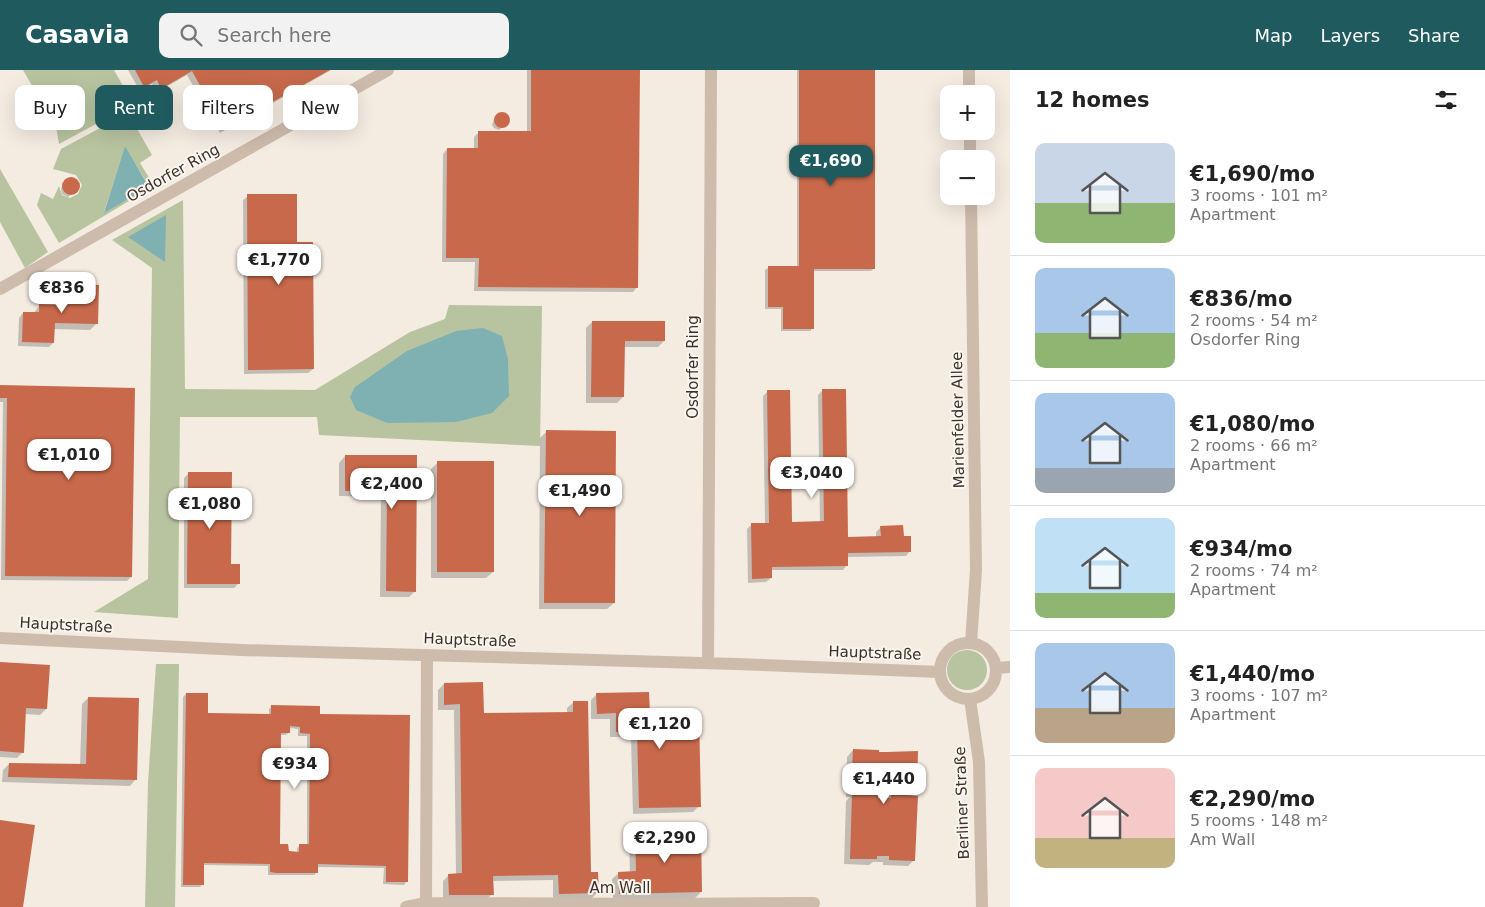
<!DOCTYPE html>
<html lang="en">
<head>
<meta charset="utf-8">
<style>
  :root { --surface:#fff; --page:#f2f2f2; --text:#222; --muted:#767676; --line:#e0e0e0; --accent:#1f5a5e }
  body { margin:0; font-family:"DejaVu Sans",sans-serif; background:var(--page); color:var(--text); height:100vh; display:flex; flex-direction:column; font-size:19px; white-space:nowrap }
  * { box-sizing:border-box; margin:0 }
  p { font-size:16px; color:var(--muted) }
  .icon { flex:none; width:28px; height:28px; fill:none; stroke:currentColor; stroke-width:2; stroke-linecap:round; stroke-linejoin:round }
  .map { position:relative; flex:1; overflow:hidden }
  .side { display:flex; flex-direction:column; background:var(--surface); width:475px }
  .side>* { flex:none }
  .banner { position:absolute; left:15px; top:15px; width:475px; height:45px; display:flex; gap:10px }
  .buttons { position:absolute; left:940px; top:15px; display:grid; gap:10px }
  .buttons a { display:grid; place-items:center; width:55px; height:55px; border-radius:10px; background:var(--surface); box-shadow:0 5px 20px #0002; font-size:25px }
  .price { position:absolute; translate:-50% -42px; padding:0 11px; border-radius:10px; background:#fff; color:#222; font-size:16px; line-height:32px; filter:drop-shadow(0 1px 2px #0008) }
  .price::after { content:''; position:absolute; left:50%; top:30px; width:15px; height:11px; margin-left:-8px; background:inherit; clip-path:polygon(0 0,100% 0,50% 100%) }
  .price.on { background:var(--accent); color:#fff }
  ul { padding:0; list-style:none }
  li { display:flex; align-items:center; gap:15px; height:125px; padding:0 25px }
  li+li { border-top:1px solid var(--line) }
  li span { display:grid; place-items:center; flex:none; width:140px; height:100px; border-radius:10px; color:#555 }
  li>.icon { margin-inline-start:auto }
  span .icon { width:60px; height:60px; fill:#fffc; stroke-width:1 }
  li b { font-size:21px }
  h2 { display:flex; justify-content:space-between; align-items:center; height:60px; padding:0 25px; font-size:21px }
  .pill { padding:0 18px; border-radius:10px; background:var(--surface); box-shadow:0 5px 20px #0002; font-size:18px; line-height:45px }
  .pill.on { background:var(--accent); color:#fff }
  header { display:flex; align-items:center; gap:30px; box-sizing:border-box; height:70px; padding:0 25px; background:var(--accent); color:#fff }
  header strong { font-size:24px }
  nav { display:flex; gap:28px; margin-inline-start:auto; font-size:18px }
  .search { width:350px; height:45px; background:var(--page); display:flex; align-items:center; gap:12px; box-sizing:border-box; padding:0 18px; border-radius:10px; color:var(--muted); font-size:19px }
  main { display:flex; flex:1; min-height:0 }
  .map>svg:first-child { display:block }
  .green { fill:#b8c4a0 }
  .water { fill:#7fb0b2 }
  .shadow { fill:#0003; fill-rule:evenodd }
  .building { fill:#c8694b; fill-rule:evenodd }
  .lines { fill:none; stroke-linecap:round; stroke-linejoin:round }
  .minor { stroke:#cdbbac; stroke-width:12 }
  .labels { text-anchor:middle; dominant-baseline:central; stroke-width:4; stroke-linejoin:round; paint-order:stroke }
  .street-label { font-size:15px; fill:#3b302b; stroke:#fbf5ee }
</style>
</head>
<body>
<header>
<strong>Casavia</strong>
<div class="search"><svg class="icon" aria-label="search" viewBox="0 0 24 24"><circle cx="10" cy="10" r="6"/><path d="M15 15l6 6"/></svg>Search here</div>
<nav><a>Map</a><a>Layers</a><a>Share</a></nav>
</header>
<main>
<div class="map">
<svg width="1010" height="837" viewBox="0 0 1010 837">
  <rect width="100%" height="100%" fill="#f4ebe1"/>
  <path class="green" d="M23,0h91l19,34 -74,40 -3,-17z
    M128,43l24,42 -12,8 13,21 -4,2 -24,-39 -21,65 45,-25 5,-1 -95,57 -22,-38 4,-12 12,6 6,-13 3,9 8,3 8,-4 4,-9 -6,-10 -23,-6 8,-20z
    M0,99l48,83 -23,16 -25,-46z
    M183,130l2,189 130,1 95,-58 35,-13 4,-14 93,1 -2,140 -221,-11 -2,-18h-137l-2,201 -84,-6 54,-33 4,-311 -40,-28z
    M947 600a20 20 0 1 1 40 0a20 20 0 1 1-40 0Z
    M156,594h23l-4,243h-30l3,-124z"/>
  <path class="water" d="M125,76l24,41 -45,26z
    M166,145l-1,47 -37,-25z
    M483,258l19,8 6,23 1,37 -17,17 -36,9 -69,1 -31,-13 -6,-13 5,-10 52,-36 49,-20z"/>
  <path class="shadow" d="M128,0h203l-111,63 -33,-58 -30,17 -5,-8 -12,7z
    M527,0h111l-1,217 -4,5 -159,-1 1,-29h-33l1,-108 4,-5h27v-12l5,-5h48z
    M797,0h77v198l-3,3h-59v58l-2,2h-29v-22h-16v-39l3,-2h29z
    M503,44l5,3v6l-9,7 -5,-2 -2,-3 2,-6z
    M69,109l7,1 2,3 -1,7 -9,7 -6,-3 -1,-6z
    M248,126l48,47 17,126 -5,4 -64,1 -1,-174z
    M69,215l27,39 -6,6 -37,-1v14l-4,4 -31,-1 1,-28 4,-5 10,1 6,-8h23l1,-15z
    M592,252l72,19 -6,6h-35v50l-6,6h-31v-75z
    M0,316l131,191 -4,4 -126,-1 2,-178h-3z
    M823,320l24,148h29v-6l5,-5 22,10 7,14 -4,5 -59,1v8l-4,5h-72v8l-5,4 -18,1 -1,-54 5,-5h13l-2,-128 5,-5 23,132h29l-2,-128z
    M546,362l68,171 -7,6h-68l1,-171z
    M345,386l71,1 -1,134 -6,6h-29l1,-100 -42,-1v-33z
    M438,392l55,110 -7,6h-55v-109z
    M189,403l50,110 -5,5h-50v-110z
    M0,594l46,45 -6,6 -15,-1 -2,38 -6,6 -17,-1z
    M444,614l39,31 84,-2v-5l7,-6 15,172 8,19 -6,6 -38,1v-20l-61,1v13l-6,6 -43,1v-20l6,-6h7l-2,-165h-16v-20z
    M186,624l21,20 62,1v-6l3,-3 47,9 87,167 -2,3 -21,-1 1,-16 -67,-1v5l-3,3h-46v-9l-65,-1v19l-3,3h-19l2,-190zM289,658l9,1v7h9v109h-7l-3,3v5h-10l-8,-8v-110h7l3,-3z
    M597,624l52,22 50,90 -6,6 -60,2 -2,-77h-21v-18h-19v-19z
    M88,628l48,81 -6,7 -128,-4 1,-12 6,-6 71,2 2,-62z
    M853,680l25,3 39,-1 -1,40 -5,5 3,63 -6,6 -25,-1v-3h-10l-4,3 -25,-1 2,-63 4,-4h-4l1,-40zM877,705l10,1 -1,23h-9z
    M636,764l65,58 -6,6 -82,1 -1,-20 7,-6h11l-1,-33z"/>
  <path class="building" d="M135,0h195l-106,59 -32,-58 -31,18 -4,-9 -13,7z
    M531,0h109l-2,218 -160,-1 1,-29h-33l1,-110h31v-17h53z
    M799,0h76v199h-61v60h-31v-22h-15v-41h31z
    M494 50a8 8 0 1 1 16 0a8 8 0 1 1-16 0Z
    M62 116a9 9 0 1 1 18 0a9 9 0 1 1-18 0Z
    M247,124h50v48h16l1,127 -66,1z
    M68,214l31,1 -1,39 -43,-1 -1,20 -32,-1 1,-30h16v-8l29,1z
    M592,251h73v20h-40l-1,56h-33z
    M0,315l135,3 -3,189 -127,-1 2,-178h-7z
    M822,319h24l2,148 33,-1 -1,-10 23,-1 1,11h7v16l-63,1v13l-76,1v11l-20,1 -1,-56h18l-2,-133h23l2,132 32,-1z
    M546,360l70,1 -1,172h-71z
    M345,385h72l-1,137 -30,-1 1,-100h-42z
    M437,391h57v111h-57z
    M188,402h44l-1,92h9v20h-53z
    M0,592l50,3 -3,44 -21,-1 -2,45 -24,-2z
    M483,612l1,31 89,-1v-11h15l3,171h7l1,21 -40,1 -1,-19 -65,1 1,19h-45l-1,-21 14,-1 -2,-169 -16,1v-22z
    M649,622l1,22 49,-1 2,94 -62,1 -2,-77 -21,1v-19l-19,1 -1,-21z
    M186,623h22v20l63,1v-9l49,1v8l90,1 -2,167h-22v-16l-68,-2v9h-42l-6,-1v-8l-66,-1v22h-21zM290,656l10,1v6l10,1 -1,110h-10v8l-10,-1 -1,-7h-8l1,-111h9z
    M88,627l51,1 -2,82 -129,-3 1,-14 77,1z
    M853,679l26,1v2h7l32,-1 -1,42 -10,-1 -1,3 12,1 -3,65 -26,-1v-4h-12v3h-27l2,-65h10l1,-3h-12zM879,699l14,1 -2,28h-13z
    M0,750l35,5 -12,82h-23z
    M701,761l1,61 -83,2 -1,-22 18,-1 -1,-39z"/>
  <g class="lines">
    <path class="minor" d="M969,0v24
      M970,61v28
      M971,126l5,374 -5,73
      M0,219l388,-219
      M0,568l241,12 495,14 204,8
      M940 601a28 28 0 1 1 56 0a28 28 0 1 1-56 0Z
      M708,593l3,-593
      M996,598l14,-1
      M970,629l9,63 3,145
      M426,833l1,-248
      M406,837l20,-4 237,1 151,-1"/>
  </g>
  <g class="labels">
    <g class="street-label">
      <text transform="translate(173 103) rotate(-29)">Osdorfer Ring</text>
      <text transform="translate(693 297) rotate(-90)">Osdorfer Ring</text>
      <text transform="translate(958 350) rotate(-91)">Marienfelder Allee</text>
      <text transform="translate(66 555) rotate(3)">Hauptstraße</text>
      <text transform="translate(470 570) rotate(2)">Hauptstraße</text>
      <text transform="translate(875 583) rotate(2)">Hauptstraße</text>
      <text transform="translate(962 733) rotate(-92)">Berliner Straße</text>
      <text x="620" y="818">Am Wall</text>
    </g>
  </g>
</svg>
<div class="buttons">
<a>+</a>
<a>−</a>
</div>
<b class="price on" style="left:831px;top:117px">€1,690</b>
<b class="price" style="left:279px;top:216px">€1,770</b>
<b class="price" style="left:62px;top:244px">€836</b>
<b class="price" style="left:69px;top:411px">€1,010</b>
<b class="price" style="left:812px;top:429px">€3,040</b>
<b class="price" style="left:392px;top:440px">€2,400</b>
<b class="price" style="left:580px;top:447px">€1,490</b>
<b class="price" style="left:210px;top:460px">€1,080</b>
<b class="price" style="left:660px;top:680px">€1,120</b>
<b class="price" style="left:295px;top:720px">€934</b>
<b class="price" style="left:884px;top:735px">€1,440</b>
<b class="price" style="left:665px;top:794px">€2,290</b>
<div class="banner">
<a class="pill">Buy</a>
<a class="pill on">Rent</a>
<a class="pill">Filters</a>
<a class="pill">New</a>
</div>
</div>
<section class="side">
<h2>12 homes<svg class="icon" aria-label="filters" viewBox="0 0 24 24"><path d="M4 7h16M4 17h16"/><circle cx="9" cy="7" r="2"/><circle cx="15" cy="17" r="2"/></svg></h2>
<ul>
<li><span style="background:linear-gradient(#c9d6e8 60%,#8fb573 0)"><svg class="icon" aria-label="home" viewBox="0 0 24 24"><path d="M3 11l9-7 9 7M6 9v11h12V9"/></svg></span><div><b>€1,690/mo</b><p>3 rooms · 101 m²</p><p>Apartment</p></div></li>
<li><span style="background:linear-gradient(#a9c7e8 65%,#8fb573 0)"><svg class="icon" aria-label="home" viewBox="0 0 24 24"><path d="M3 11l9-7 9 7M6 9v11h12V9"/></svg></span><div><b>€836/mo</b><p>2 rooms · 54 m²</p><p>Osdorfer Ring</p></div></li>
<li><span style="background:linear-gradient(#a9c7e8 75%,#9aa5b1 0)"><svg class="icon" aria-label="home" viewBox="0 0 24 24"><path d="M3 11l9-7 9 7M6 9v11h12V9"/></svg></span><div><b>€1,080/mo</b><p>2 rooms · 66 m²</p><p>Apartment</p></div></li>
<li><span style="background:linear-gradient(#bfe0f5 75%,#8fb573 0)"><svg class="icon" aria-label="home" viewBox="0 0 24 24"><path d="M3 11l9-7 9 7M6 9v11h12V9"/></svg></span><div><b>€934/mo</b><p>2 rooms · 74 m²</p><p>Apartment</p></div></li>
<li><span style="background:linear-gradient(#a9c7e8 65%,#b9a48a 0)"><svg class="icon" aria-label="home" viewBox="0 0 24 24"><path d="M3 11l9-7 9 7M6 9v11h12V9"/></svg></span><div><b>€1,440/mo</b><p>3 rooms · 107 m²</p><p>Apartment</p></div></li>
<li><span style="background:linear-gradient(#f6c9c9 70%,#c2b280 0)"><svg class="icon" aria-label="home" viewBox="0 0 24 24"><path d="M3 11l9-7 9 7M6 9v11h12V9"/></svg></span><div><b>€2,290/mo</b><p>5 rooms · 148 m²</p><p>Am Wall</p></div></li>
</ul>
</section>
</main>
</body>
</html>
